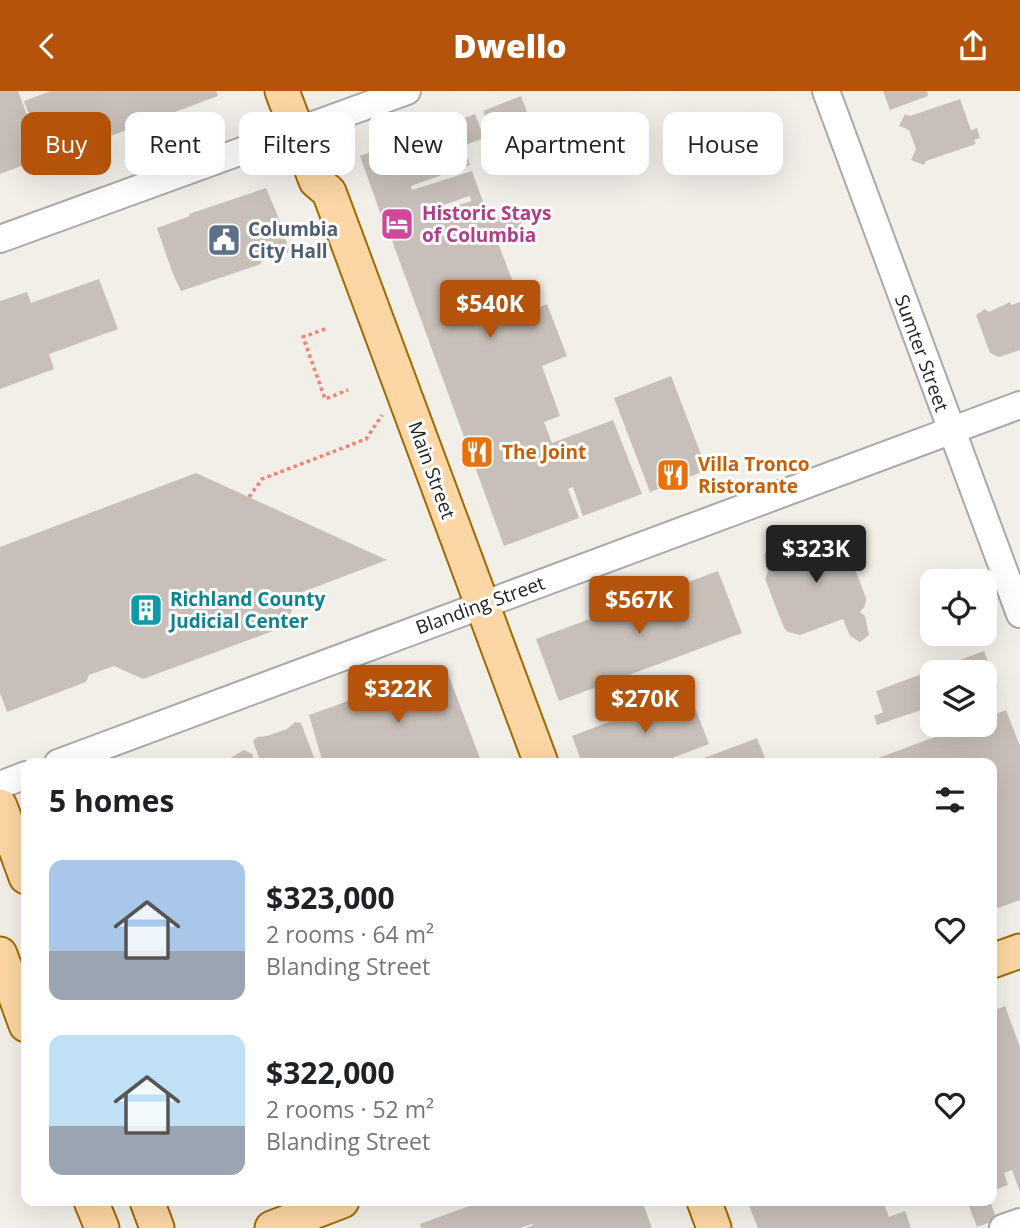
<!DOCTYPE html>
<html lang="en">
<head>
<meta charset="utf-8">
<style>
  :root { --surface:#fff; --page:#f6f6f6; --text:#202124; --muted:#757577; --accent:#b45309 }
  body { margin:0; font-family:"Open Sans",sans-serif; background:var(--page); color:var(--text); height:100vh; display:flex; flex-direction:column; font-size:26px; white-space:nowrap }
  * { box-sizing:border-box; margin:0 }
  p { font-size:23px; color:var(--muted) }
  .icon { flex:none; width:38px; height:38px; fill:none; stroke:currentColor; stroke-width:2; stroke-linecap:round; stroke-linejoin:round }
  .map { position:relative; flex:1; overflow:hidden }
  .drawer { position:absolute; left:21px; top:667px; width:976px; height:448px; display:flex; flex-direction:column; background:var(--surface); border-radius:14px; box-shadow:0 7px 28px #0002 }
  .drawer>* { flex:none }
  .banner { position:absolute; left:21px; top:21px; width:978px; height:63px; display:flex; gap:14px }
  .tools { position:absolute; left:920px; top:478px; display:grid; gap:14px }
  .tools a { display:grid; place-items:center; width:77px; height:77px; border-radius:14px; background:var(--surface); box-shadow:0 7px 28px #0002; font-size:35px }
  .price { position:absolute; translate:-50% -60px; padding:0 16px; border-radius:7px; background:var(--accent); color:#fff; font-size:23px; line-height:46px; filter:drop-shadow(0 2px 4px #0008) }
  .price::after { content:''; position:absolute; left:50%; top:42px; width:21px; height:16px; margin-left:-10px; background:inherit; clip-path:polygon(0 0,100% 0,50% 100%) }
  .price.on { background:#222; color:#fff }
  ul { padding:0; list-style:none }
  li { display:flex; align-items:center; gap:21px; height:175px; padding:0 28px }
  li span { display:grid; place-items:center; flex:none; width:196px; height:140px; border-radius:14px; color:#555 }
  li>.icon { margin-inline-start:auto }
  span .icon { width:84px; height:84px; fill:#fffc; stroke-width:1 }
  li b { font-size:30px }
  h2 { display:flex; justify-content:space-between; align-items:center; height:84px; padding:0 28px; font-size:30px }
  .chip { padding:0 24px; border-radius:14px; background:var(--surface); box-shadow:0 7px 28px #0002; font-size:24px; line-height:63px }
  .chip.on { background:var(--accent); color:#fff }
  header { display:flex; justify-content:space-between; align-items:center; height:91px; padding:0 28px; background:var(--accent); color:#fff; font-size:32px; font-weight:800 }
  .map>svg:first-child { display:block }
  .building { fill:#c7bfb8; fill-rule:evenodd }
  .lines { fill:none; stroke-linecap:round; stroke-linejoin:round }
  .minor-casing { stroke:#a9a9a9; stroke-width:30 }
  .major-casing { stroke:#a06b00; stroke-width:37 }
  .path { stroke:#fa8072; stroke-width:3.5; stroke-dasharray:3.5 3.5; stroke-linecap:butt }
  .minor { stroke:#fff; stroke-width:26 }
  .major { stroke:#fcd6a4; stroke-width:33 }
  .labels { text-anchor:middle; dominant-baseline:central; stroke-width:6; stroke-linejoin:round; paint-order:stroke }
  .hotel-label { font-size:19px; font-weight:bold; fill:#b23c85; stroke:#fff; text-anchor:start }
  .service-label { font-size:19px; font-weight:bold; fill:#4e5e75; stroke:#fff; text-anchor:start }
  .street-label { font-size:19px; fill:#222; stroke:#fff }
  .food-label { font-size:19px; font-weight:bold; fill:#c56008; stroke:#fff; text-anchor:start }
  .culture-label { font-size:19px; font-weight:bold; fill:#0d838f; stroke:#fff; text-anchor:start }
</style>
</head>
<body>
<header><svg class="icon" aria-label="back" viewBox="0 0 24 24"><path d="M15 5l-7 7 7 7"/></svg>Dwello<svg class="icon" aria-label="share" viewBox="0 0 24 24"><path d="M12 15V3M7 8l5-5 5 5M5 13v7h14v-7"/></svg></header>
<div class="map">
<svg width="1020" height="1137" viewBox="0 0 1020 1137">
  <rect width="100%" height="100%" fill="#f2efe9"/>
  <path class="building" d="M0,0h18l25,67 -43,16z
    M51,0h165l2,5 -172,64 -22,-59z
    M883,0h44l1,5 -38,14z
    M521,5l24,65 -38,14 -24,-64z
    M960,8l11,31 6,-2 3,10 -6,2 2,4 -50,17 -2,4 -13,-5 5,-11 -7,-19 -10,-4 6,-12 5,2z
    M475,23l9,24 -21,8 7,19 -59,21 1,4 60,-19 17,48 27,-10 7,19 -27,10 29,75 22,-9 20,52 -25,10 18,50 -16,6 8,21 61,-23 29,74 -59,22 -10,-29 -5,2 11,29 -75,28 -114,-311 -4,2 -6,-18 2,-1 -22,-62zM470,105l1,5 -47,16 -2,-5z
    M266,97l19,45h-2l7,18 -29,11v2l-80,27 -8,-17 -16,-46 33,-12 -1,-2z
    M99,188l19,50 -69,25 5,15 -54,20v-88l27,-9 4,11z
    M1010,211l1,3 9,-3v48l-21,7 -9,-4 -14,-38 9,-6 4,3z
    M671,285l36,94 -57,22 -36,-94z
    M196,382l191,87 -87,33 -16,34 -141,52 -29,-13 -25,9 -3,7 -79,30 -7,-19v-146z
    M832,437l5,2 6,15 4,3 19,50 -1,8 -5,6 5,4 4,19 -9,7 -10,-6 -7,-17 -43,16 -12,-3 -4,-4 -19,-49 3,-8 -4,-16 4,-4z
    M718,480l24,62 -183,68 -23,-62z
    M984,560l14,36 -13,5v-20h-52v34l-56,19 -3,-9 9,-4 -7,-21z
    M445,575l36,95 -158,2 -14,-48z
    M689,601l20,52 -50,19h-77l-10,-27z
    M1006,619l14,36v154l-28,10v-147h-127l102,-38h18v-7z
    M295,631l6,1 15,40h-55l-8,-22 4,-4 10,-1 20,-7z
    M757,647l10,25h-76z
    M244,659l8,4 4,9h-34z
    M1005,915l15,41v145l-8,-22 -8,3 4,12 -16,6v-180z
    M483,1110h159l10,27h-126l7,-3 -1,-1 -12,4h-99l-1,-4z
    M747,1110h136l6,16 16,-6 6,17h-153z
    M967,1110h23l7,19 -20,7z"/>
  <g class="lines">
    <defs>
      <path id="minor" d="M826,0l194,523
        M0,148l407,-148
        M58,672l962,-358
        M0,694l26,-10
        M1003,1137l17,-6"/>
      <path id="major" d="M282,0l34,90 13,11 212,571
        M0,715l26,71
        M0,863l26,71
        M992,870l28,-10
        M91,1110l11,27
        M147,1110l10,27
        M704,1110l10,27
        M272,1137l70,-27"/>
    </defs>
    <use href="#minor" class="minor-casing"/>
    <use href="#major" class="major-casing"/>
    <path class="path" d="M325,238l-22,8 22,62 23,-9
      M249,406l13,-18 104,-40 16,-24"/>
    <use href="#minor" class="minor"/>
    <use href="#major" class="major"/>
  </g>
  <defs>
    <symbol id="hotel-square" viewBox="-11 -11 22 22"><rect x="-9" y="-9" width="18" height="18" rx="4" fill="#d1479c" stroke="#fff"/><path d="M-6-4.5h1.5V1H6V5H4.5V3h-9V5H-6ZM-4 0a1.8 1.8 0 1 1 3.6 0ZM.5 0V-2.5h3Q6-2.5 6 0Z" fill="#fff"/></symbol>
    <symbol id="civic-square" viewBox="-11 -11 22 22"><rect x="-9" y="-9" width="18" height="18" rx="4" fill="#5c6f8a" stroke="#fff"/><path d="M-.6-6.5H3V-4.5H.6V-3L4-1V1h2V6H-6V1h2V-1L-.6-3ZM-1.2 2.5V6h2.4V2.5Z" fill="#fff"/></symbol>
    <symbol id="restaurant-square" viewBox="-11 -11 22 22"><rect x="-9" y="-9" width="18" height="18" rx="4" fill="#e8710a" stroke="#fff"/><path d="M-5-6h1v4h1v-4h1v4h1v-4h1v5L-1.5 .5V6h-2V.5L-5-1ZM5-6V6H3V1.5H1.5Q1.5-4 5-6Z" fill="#fff"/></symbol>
    <symbol id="building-square" viewBox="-11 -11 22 22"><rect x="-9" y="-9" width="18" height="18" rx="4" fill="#0f9aa8" stroke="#fff"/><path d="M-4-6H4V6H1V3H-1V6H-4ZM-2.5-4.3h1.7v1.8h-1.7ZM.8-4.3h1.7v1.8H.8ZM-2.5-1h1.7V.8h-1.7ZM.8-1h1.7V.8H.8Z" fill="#fff"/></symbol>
  </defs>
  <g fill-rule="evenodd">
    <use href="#hotel-square" x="378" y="114" width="38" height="38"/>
    <use href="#civic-square" x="205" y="130" width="38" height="38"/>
    <use href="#restaurant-square" x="458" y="342" width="38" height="38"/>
    <use href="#restaurant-square" x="654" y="365" width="38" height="38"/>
    <use href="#building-square" x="127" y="500" width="38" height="38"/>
  </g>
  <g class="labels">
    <g class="hotel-label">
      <text x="422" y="122">Historic Stays<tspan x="422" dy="22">of Columbia</tspan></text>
    </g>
    <g class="service-label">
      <text x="248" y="138">Columbia<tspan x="248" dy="22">City Hall</tspan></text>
    </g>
    <g class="street-label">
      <text transform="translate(922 262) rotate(70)">Sumter Street</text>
      <text transform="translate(432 379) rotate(70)">Main Street</text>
      <text transform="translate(480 514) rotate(-20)">Blanding Street</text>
    </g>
    <g class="food-label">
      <text x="502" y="361">The Joint</text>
      <text x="698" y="373">Villa Tronco<tspan x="698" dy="22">Ristorante</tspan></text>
    </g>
    <g class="culture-label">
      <text x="170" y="508">Richland County<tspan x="170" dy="22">Judicial Center</tspan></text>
    </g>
  </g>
</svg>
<div class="tools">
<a><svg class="icon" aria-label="locate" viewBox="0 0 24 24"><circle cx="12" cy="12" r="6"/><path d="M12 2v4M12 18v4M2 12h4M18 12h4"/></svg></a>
<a><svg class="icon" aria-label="layers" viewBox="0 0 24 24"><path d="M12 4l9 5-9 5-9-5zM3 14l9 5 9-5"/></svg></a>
</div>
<b class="price" style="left:490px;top:249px">$540K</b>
<b class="price on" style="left:816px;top:494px">$323K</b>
<b class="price" style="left:639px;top:545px">$567K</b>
<b class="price" style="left:398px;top:634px">$322K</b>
<b class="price" style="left:645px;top:644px">$270K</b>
<div class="banner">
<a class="chip on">Buy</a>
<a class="chip">Rent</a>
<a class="chip">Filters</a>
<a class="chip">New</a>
<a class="chip">Apartment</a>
<a class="chip">House</a>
</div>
<section class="drawer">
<h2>5 homes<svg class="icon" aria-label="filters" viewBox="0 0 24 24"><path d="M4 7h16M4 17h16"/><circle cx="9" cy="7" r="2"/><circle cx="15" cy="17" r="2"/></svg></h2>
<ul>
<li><span style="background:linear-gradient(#a9c7e8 65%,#9aa5b1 0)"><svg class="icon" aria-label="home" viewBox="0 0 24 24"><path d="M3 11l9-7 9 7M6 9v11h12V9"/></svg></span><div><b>$323,000</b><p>2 rooms · 64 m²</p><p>Blanding Street</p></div><svg class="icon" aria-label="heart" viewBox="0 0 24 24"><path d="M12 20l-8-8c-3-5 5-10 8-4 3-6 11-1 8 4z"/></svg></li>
<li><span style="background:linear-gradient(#bfe0f5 65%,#9aa5b1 0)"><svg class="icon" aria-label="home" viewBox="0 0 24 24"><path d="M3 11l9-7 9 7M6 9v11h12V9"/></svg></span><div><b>$322,000</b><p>2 rooms · 52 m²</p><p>Blanding Street</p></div><svg class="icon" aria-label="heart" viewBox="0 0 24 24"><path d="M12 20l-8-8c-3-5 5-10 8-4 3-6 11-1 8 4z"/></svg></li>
</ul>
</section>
</div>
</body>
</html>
